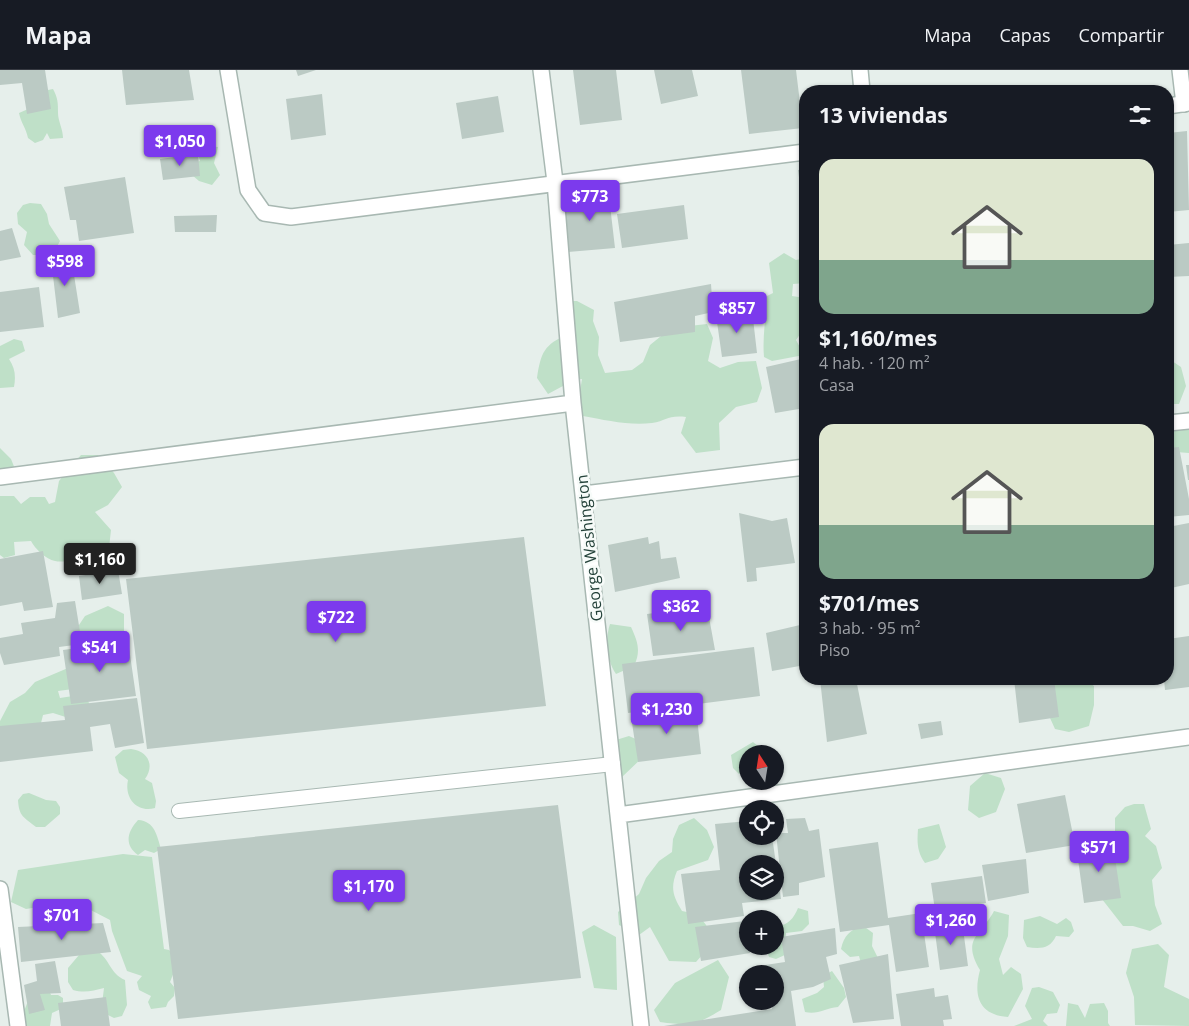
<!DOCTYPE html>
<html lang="es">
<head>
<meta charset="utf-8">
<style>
  :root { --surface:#171b24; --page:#242831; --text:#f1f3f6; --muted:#9ea1a6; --line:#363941; --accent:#7c3aed }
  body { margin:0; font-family:"Open Sans",sans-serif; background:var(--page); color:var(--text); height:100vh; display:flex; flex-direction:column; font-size:19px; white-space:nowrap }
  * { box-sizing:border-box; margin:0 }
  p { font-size:16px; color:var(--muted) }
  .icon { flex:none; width:28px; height:28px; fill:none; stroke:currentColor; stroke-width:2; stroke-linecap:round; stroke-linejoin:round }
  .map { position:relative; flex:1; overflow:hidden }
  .side { position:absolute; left:799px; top:15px; width:375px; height:600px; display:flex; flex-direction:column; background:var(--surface); border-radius:20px; box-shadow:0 1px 4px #0004 }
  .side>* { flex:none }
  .needle { width:32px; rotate:348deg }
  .buttons { position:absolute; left:739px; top:675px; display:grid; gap:10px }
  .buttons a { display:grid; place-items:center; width:45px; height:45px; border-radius:50%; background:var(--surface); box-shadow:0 1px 4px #0004; font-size:25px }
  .price { position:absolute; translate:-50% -42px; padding:0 11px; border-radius:5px; background:var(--accent); color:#fff; font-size:16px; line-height:32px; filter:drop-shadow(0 1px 2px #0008) }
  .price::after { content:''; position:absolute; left:50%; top:30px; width:15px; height:11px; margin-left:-8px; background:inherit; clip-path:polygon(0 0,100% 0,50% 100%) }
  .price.on { background:#222; color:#fff }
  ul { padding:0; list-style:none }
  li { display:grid; align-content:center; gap:10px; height:265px; padding:0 20px }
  li span { display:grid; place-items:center; height:155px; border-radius:15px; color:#555 }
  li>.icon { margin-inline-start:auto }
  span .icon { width:90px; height:90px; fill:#fffc; stroke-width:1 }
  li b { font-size:21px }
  h2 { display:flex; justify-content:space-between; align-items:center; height:60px; padding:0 20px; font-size:21px }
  header { display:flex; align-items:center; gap:30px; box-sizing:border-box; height:70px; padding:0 25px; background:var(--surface); border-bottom:1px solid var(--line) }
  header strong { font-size:24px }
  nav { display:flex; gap:28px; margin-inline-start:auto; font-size:18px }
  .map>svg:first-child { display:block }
  .green { fill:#bfe0c8 }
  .building { fill:#bbcac4 }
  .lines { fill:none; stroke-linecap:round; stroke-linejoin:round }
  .service-casing { stroke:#a8b8b2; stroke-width:16 }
  .minor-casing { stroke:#a8b8b2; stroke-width:18 }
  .tertiary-casing { stroke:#a8b8b2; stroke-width:18 }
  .service { stroke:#fff; stroke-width:14 }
  .minor { stroke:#fff; stroke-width:15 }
  .tertiary { stroke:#fff; stroke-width:15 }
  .labels { text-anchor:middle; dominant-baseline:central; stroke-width:5; stroke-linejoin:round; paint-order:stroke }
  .street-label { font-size:16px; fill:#24423a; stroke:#f7fbf9 }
</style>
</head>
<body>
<header>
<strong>Mapa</strong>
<nav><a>Mapa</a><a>Capas</a><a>Compartir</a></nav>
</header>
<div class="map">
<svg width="1189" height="956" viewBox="0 0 1189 956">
  <rect width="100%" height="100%" fill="#e6efeb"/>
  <path class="green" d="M53,19c5,9 5,14 5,24 0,8 5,16 5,25l-13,1 -3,-6 -4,7 -8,3 -7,-5c-2,-10 -7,-15 -9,-25l16,-7 8,-15z
    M204,76l14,1 -4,16 6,12 -8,10 -13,-4 -7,-6 1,-12 7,-2 -3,-11z
    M30,133l11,1 6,10 2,10 11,17c-7,14 -12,14 -27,14l-9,-10 3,-13 -9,-8 -1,-11 6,-8z
    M784,183l12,7 9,-2v25l-12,1 -1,12 13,2v29l-9,13 8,15 -32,6 -8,-4c-2,-21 3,-40 1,-60l8,-4 -4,-30z
    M569,231h8l17,9 -1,11 6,16 -1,18 7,18 27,-3 11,-8 7,-17 21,-17 36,-4 6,14 -5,23 12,7 18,-6 18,-1 6,27 -5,14 -21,5 -17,16 1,27 -24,3 -15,-20 5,-16c-19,-2 -19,4 -34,6 -22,3 -47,-3 -69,-7l-4,-19 3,-18 -8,1 -26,14 -11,-16c4,-26 7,-33 31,-44z
    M14,269l8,2 3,10 -16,8c6,9 7,17 5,28l-14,1v-42z
    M1168,291h4l9,6 5,19 -7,18h-11z
    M1189,341v42l-13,-1 -5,-12 -1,-23z
    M0,378l11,11 4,10 -15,5z
    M81,385h17l16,18 8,14 -14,18 -13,7 16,18 -3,27 -27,2 -7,5c-7,-5 -11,-1 -19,-3 -9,-2 -20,-12 -24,-20l-17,1 1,13 -11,3 -4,-3v-59h14l7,8 9,-7h15l4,7 6,-2 4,-21z
    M108,536l16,8v17l-8,7c-13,-6 -17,-4 -28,5l-8,-3 -3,-12 8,-12z
    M610,554l21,3c7,15 10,24 3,39l-18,8c-9,-12 -11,-36 -6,-50z
    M68,598l5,21 -15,2 2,7 13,-2 14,2 5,13 -17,9 -22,-7 -10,2 -3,12 -40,25v-31l10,-19 15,-9 10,-11z
    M1044,609h41l9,7v19l-5,21 -20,6 -14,-3 -9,-20z
    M629,666l11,5 4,15 -22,21 -17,-5 -3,-15 14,-17z
    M753,672l11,9 -2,3h-14l-1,18 -8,2 -6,-6 -2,-13z
    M131,679c17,2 24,16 14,30l7,4 4,18 -1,7c-18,5 -31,-10 -27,-28l-9,-7 -4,-16 8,-7z
    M985,703l16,5 4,11 -9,23 -17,6 -11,-8 2,-24z
    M29,723l17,7 10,1 4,6v7l-15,13h-9c-12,-10 -17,-10 -18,-27l5,-6z
    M1134,734h10l7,25 -6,7 11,10 6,22 -10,12 3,25 7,19 -12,7 -17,-5h-10l-25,-32 12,-38 12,-11 -7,-14v-13l10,-11z
    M694,748l13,12 7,17 -6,13 -31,11c-7,17 -4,25 5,40 20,4 28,14 30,33l-16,18 -27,-1 -19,-34 -11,8 -20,-10 -1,-13 21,-18 7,-16 13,-17 13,-9 1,-13 6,-14z
    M138,750c17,1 19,16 23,29l-7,4 -9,-3 -7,5c-14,-10 -11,-23 0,-35z
    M939,754l7,23 -8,12 -13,4c-8,-11 -8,-21 -7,-34z
    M123,784l29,3 12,92 5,1 6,5 1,12 -6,15 5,6 -1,8 -6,6 -2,5 -15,2 -3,-7 3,-6 -12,-6 -2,-8 5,-6 -15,-5 -15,-40 -2,-11 -29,-15h-30l-25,4 -15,-7 7,-32z
    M798,838l10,3 1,13 -7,7 -16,2 -1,10 2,11 -11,5 -7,-2 -4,-11h10v-20c12,1 19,-8 23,-18z
    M994,841l15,4 -1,21 -9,23 4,16 8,-8 10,7 2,15 -15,28c-29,-2 -35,-21 -28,-47 -19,-32 1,-34 14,-59z
    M1040,846l17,8 9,-6 5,4 3,9 -5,6 -13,-1c-6,13 -16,13 -29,11l-4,-9 1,-18z
    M594,855l22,12 1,53 -23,-2 -12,-56z
    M862,855l11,8 -1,13 6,12 -16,9 -3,-11 -9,1 -9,-8c3,-14 9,-18 21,-24z
    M1158,874l11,11 -5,32 25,12v27l-54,-1 -1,-28 -8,-24 6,-24z
    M97,881c13,8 13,23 28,29l2,25 -5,11 -8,2 -10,-5 -2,-9 2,-16c-11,3 -20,5 -31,2l-5,-8v-14l11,-13z
    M718,890l11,17 -8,33c-26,16 -31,16 -61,12l-6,-12 21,-27z
    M832,901l12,17 2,9 -8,10c-13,1 -20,8 -33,5l-3,-13 15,-6 7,-6 -1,-11z
    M1039,917l14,5 7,13 -3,8 -10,1 -4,7 5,5h-34l18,-7 -7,-13 7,-18z
    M49,920l2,5h7l5,3v10l-11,5 -2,13h-32v-6l6,-9 7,-17z
    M1068,933l10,2 7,13 5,-14 14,-1 4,8v12l2,3h-44z"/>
  <path class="building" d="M0,0h45l6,39 -24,5 -5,-31 -22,2z
    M122,0h67l5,30 -68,5z
    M296,0h20l-18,6z
    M573,0h43l6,50 -42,5z
    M654,0h38l6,26 -37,8z
    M741,0h55l7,58 -54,6z
    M322,24l4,41 -35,5 -5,-41z
    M498,26l6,36 -42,7 -6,-36z
    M1187,61l2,79 -21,2v-79z
    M198,84l2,22 -37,4 -3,-21z
    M805,99v37l-2,1 -5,-37z
    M125,107l9,56 -55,8 -3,-21h-6l-6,-33z
    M608,118l7,60 -47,4 -3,-52z
    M684,135l4,34 -66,9 -5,-34z
    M217,145l-1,17h-41l-1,-16z
    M12,158l9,29 -21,4v-30z
    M1189,173v33l-21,1v-32z
    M71,186l9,57 -22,5 -7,-59z
    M711,214l2,28 -18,4v16l-75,10 -6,-40z
    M39,217l5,40 -44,5v-40z
    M752,240l5,43 -35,4 -6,-42z
    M801,289l4,23v26l-30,5 -9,-46z
    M1179,377l10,52v16l-21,2v-69z
    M1186,395h3v15h-1z
    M739,443l33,8 15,-3 8,45 -39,5 1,13 -10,1z
    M1189,453v61l-18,4 -3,-17v-44z
    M524,467l22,169 -399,43 -21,-170z
    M648,467l1,7 10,-3 2,18 15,-2 4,21 -65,14 -7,-47z
    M43,481l10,56 -29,4 -2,-9 -22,4v-47z
    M118,500l4,24 -40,6 -3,-24z
    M75,531l7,43 -23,3 1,9 -56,9 -4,-12v-15l23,-4 -2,-11 34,-5 2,-15z
    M707,536l8,44 -62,6 -6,-42z
    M800,555l5,40 -33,6 -6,-38z
    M1189,566v51l-24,3 -1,-11h4v-40z
    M128,571l8,55 -65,8 -8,-54z
    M754,577l6,49 -132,17 -6,-49z
    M820,609h36l11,55 -40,8z
    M1014,609h40l5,38 -40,6z
    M137,628l7,45 -29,5 -5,-24 -20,3 3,24 -93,11v-36l65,-6 -2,-14z
    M696,638l5,46 -63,8 -6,-39 17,-3 -1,-8z
    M941,651l2,14 -22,4 -3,-15z
    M1065,725l10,50 -49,8 -9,-49z
    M558,735l23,173 -403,41 -21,-172z
    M805,748l4,13 10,-2 6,48 -26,6v12l-16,2 -7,-64h12l-2,-14z
    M748,751v15h24l4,28h-28v27h27l1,-27 5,35 -39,4 2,13 -56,8 -7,-50 39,-4 -5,-46z
    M1112,768l9,60 -37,5 -7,-51z
    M878,772l10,76 33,-5 8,54 -33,5 -7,-47 -49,7 -11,-83z
    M1026,789l3,34 -41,8 -6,-36z
    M982,806l4,27 -51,7 -4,-27z
    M745,851l5,32 -49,8 -6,-34z
    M962,851l6,45 -28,4 -6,-45z
    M103,853l8,29 -90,10 -3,-35z
    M835,858l2,26 -11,3 5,22 -18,8 -22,4 5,35h-132l108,-17 -1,-8h4v-27h-15l-1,-8 26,-4 -4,-25z
    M888,884l6,65 -41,4 -14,-58z
    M55,891l6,32 -21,1 5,16 -16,4 -5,-29 13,-4 -2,-17z
    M934,918l1,9 13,-2 4,24 -9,1 1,6h-43l-5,-32z
    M106,927l4,29h-49l-3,-23z"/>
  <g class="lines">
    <defs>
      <path id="service" d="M179,741l434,-47"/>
      <path id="minor" d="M541,0l14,112 18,221 68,623
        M860,0l2,21
        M1180,0l4,34
        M1168,353l21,-2
        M0,407l573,-74
        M584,424l221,-27
        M618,745l571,-78
        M0,819l18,137"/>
      <path id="tertiary" d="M228,0l20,120 16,23 27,4 514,-65
        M1168,36l21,-3"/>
    </defs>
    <use href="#service" class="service-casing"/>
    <use href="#minor" class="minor-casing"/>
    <use href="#tertiary" class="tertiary-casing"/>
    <use href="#service" class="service"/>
    <use href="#minor" class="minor"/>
    <use href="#tertiary" class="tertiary"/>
  </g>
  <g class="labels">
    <g class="street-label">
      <text transform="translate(589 478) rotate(-96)">George Washington</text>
    </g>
  </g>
</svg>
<div class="buttons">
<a><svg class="needle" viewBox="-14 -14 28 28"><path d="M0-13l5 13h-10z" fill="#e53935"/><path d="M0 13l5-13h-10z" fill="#9ea1a6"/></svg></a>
<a><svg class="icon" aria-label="locate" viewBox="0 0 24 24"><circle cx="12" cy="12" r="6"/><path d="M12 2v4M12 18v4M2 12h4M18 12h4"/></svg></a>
<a><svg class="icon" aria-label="layers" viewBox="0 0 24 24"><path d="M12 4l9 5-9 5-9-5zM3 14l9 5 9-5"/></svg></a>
<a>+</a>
<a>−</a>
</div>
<b class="price" style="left:180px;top:97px">$1,050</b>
<b class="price" style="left:590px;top:152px">$773</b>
<b class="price" style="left:65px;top:217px">$598</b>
<b class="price" style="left:737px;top:264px">$857</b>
<b class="price on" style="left:100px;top:515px">$1,160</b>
<b class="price" style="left:681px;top:562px">$362</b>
<b class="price" style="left:336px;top:573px">$722</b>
<b class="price" style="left:100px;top:603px">$541</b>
<b class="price" style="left:667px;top:665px">$1,230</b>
<b class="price" style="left:1099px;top:803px">$571</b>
<b class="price" style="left:369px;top:842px">$1,170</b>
<b class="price" style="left:62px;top:871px">$701</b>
<b class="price" style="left:951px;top:876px">$1,260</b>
<section class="side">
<h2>13 viviendas<svg class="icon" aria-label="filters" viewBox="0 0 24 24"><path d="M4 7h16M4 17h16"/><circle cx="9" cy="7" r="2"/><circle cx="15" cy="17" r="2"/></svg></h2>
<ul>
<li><span style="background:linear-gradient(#dfe7d0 65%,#7fa58c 0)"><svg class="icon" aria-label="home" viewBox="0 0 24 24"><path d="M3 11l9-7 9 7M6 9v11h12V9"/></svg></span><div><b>$1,160/mes</b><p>4 hab. · 120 m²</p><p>Casa</p></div></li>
<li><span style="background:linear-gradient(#dfe7d0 65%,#7fa58c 0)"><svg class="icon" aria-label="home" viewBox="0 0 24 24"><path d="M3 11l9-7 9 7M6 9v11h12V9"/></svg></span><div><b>$701/mes</b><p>3 hab. · 95 m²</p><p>Piso</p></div></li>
</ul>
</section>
</div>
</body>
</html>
